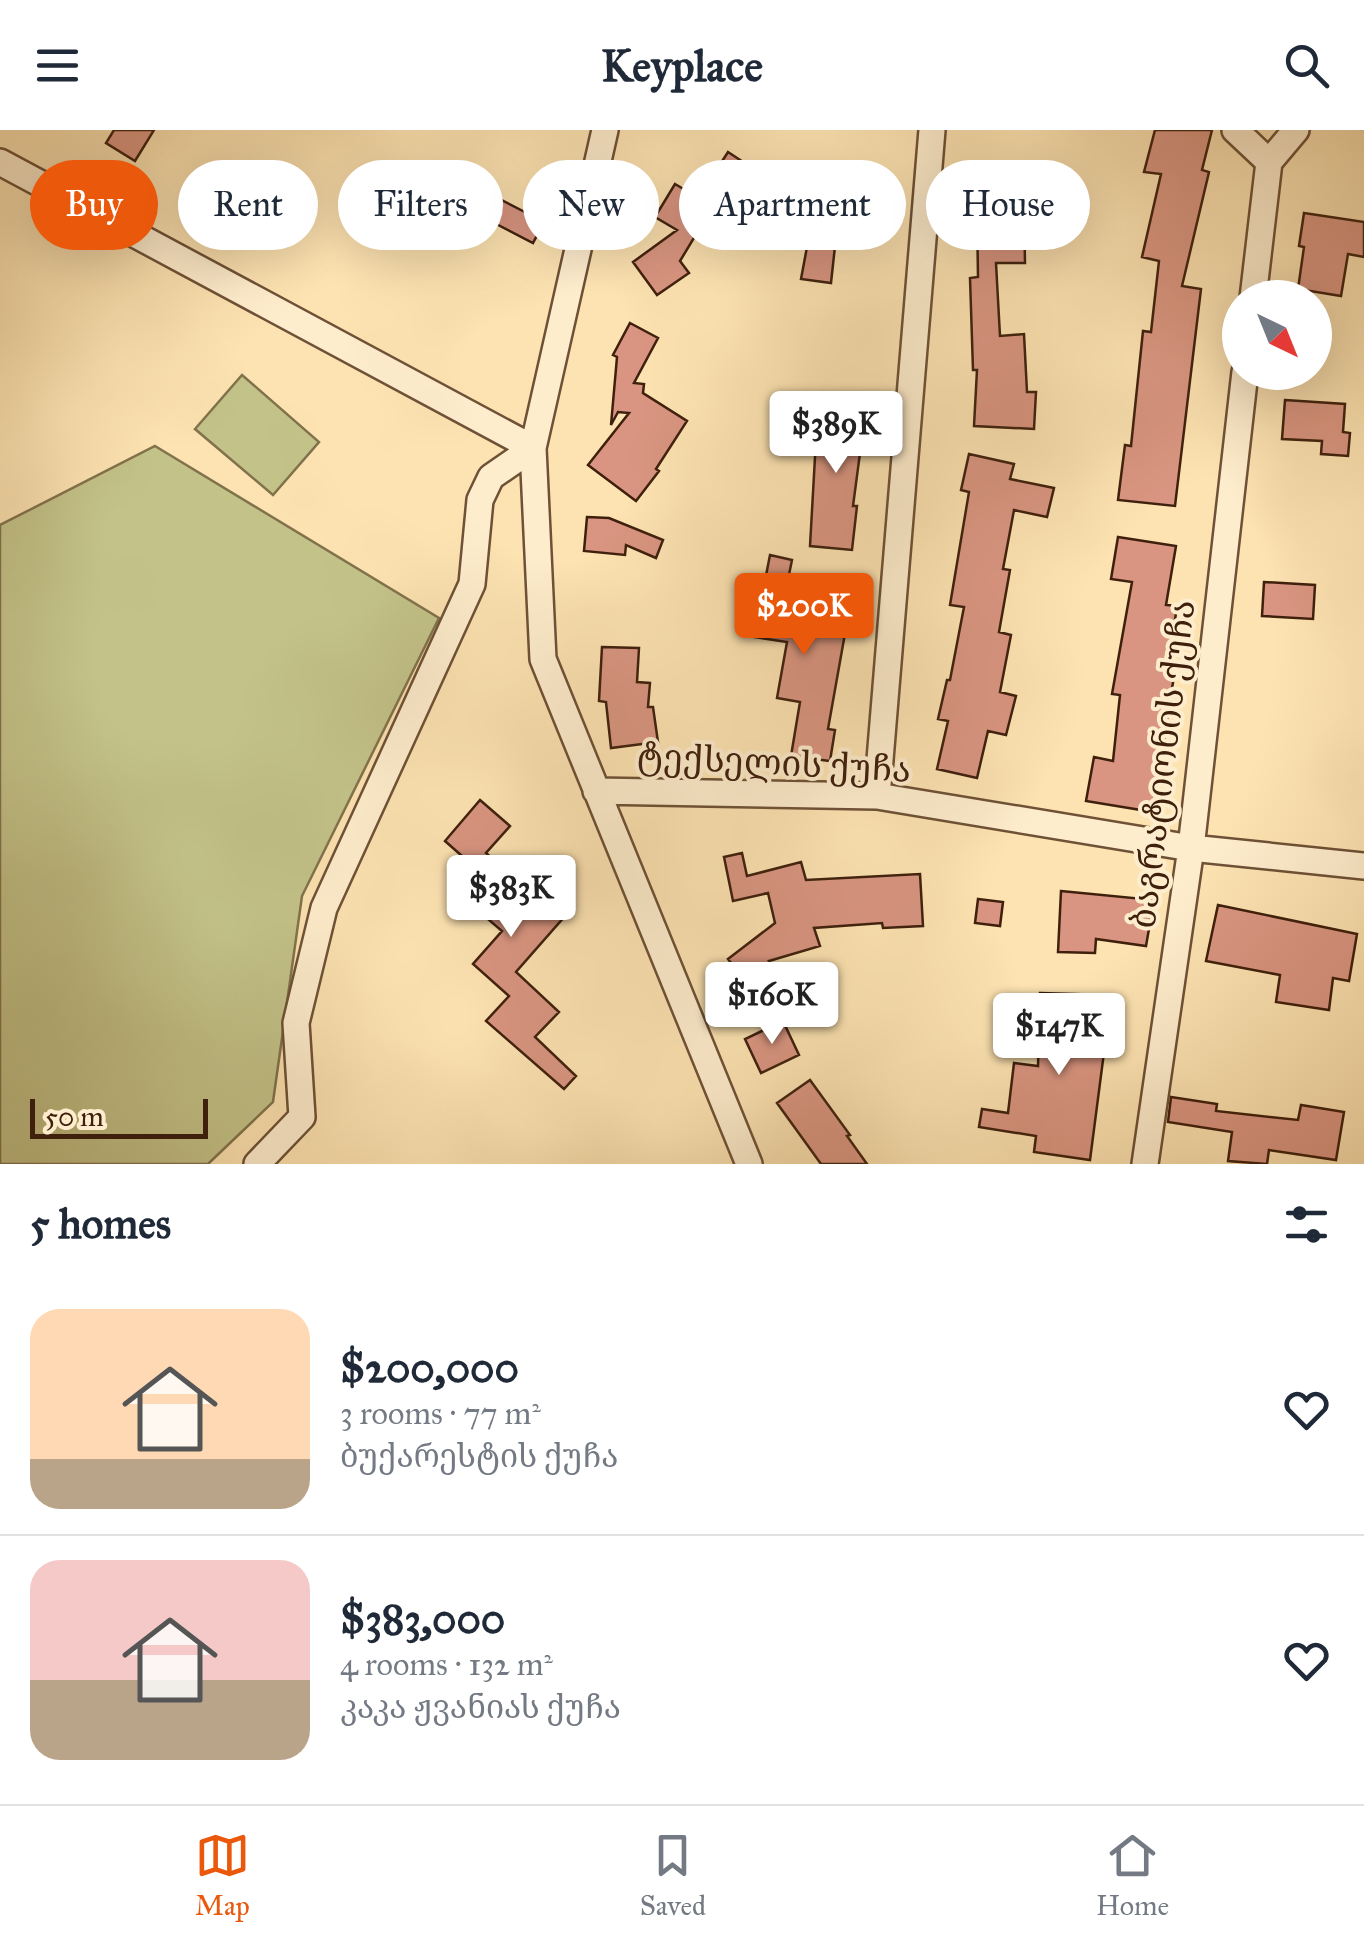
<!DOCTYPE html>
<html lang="en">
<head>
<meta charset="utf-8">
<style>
  :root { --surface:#fff; --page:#f2f2f3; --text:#1f2937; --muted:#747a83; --line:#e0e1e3; --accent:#ea580c }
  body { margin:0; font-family:"IM FELL Great Primer","Noto Serif Georgian",serif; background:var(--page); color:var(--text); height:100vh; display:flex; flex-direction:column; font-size:38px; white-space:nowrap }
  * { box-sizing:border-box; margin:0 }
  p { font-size:32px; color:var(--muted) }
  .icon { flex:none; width:55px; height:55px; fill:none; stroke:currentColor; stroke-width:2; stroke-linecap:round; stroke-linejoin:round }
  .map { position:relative; height:1034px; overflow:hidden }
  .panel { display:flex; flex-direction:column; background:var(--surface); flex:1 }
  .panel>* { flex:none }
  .hud { position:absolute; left:30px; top:30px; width:1305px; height:90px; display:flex; gap:20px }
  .needle { width:65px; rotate:137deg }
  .buttons { position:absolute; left:1222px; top:150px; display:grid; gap:20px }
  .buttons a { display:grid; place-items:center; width:110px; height:110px; border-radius:50%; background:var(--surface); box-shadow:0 10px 40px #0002; font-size:50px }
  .scale { position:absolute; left:30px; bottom:25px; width:178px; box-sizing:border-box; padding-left:10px; border:5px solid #3f200d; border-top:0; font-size:28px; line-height:35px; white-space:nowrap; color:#3f200d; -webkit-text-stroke:8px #feedcd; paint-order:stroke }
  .price { position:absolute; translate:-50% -85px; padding:0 22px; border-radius:10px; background:#fff; color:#222; font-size:32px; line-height:65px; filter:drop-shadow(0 2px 5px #0008) }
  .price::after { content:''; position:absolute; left:50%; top:60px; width:30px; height:22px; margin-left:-15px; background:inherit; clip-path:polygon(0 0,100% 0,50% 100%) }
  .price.active { background:var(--accent); color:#fff }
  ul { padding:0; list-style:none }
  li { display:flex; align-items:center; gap:30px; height:250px; padding:0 30px }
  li+li { border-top:2px solid var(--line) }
  li span { display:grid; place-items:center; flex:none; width:280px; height:200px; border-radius:30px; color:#555 }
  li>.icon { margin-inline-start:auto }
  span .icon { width:120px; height:120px; fill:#fffc; stroke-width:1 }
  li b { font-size:42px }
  h2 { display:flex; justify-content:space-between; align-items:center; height:120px; padding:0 30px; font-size:42px }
  .tag { padding:0 35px; border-radius:45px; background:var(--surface); box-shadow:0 10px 40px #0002; font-size:35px; line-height:90px }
  .tag.active { background:var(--accent); color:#fff }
  header { display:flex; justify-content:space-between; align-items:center; height:130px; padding:0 30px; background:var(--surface); font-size:45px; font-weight:700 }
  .tabs { display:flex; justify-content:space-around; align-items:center; height:140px; border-top:2px solid var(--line); background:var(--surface); font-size:28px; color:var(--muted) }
  .tabs a { display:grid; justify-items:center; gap:5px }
  .tabs .active { color:var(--accent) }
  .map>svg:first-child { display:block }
  .green { fill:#c3c389; stroke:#81724b; stroke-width:2.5 }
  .building { fill:#d99581; stroke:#3f200d; stroke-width:2.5 }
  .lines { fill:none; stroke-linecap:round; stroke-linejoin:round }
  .minor-casing { stroke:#6e5136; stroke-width:30 }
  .minor { stroke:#feedcd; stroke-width:25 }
  .labels { text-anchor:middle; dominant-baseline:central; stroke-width:8; stroke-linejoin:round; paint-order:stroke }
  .street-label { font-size:35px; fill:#3f200d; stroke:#feedcd }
</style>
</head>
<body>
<header><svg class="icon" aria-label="menu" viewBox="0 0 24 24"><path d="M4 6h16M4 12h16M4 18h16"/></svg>Keyplace<svg class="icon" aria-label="search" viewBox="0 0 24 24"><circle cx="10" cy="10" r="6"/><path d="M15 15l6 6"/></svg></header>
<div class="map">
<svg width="1364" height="1034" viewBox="0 0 1364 1034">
  <rect width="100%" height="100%" fill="#fde3b2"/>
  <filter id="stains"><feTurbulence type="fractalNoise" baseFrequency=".002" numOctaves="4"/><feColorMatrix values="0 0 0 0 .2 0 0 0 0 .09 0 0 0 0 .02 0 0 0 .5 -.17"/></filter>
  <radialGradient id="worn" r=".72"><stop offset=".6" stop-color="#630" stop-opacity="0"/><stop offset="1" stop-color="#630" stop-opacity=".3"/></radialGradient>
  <path class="green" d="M242,245l77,67 -46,53 -78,-66z
    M155,316l284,172 -137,278 -29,206 -65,62h-208v-639z"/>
  <path class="building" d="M114,0h40l-19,31 -29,-18z
    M1155,0h57l-10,40 7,2 -27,114 19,3 -26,217 -57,-6 7,-55 6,1 12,-115 8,1 8,-71 -17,-4 19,-83 -17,-2z
    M728,22l38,25 -18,28 -38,-25z
    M1037,38l4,39 -17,2 1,54h-29l4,73 24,-2 3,58h9l-2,37 -60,-3 3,-56h-4l-3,-92 8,-1 -1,-66h4l-4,-35z
    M675,54l36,21 4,-2 -35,58 9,12 -32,22 -24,-33 44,-32 -22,-13z
    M243,56l32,25 -16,20 -31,-25z
    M490,64l54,28 -11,21 -54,-28z
    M808,66h33l-1,41h-4l-5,46 -30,-4 6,-32z
    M1304,83l60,9v35l-16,-3 -7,42 -43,-7 6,-42 -5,-1z
    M630,193l28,15 -24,45 10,1 -1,9 44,28 -31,48 3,2 -23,30 -48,-36 41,-52 -11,-1 -7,13 6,-68 -4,-2z
    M1285,270l60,4 -2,28 7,1 -2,23 -27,-2 1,-13 -40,-2z
    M818,274l48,4 -13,98h4l-5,44 -42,-4z
    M969,324l45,10 -4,15 44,9 -7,29 -33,-7 -11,59 7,1 -11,62 12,3 -11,57 16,4 -10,39 -18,-4 -11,47 -40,-9 11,-48 -10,-2 9,-39h3l14,-73 -14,-2 19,-113 -8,-2z
    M587,387l22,1 54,22 -7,18 -30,-13 -1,10 -41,-4z
    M1118,407l58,9 -10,59 11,1 -8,56 7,1 -23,149 -67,-11 8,-44 19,4 7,-66 -8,-1 20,-112 -21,-3z
    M770,425l22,5 -7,34 5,1 -2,7 61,9 -21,118 7,1 -5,31 -39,-5 9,-54 -23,-4 10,-56 -33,-5z
    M1264,452l51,3 -2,34 -51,-3z
    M602,517l37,1 -2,34 13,1 -2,24h5l5,35 -47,6 -5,-46 -7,-1z
    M480,670l30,26 -24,27 46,42 4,-5 29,26 -49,56 43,40 -24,25 41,39 -12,13 -78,-68 23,-25 -36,-32 29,-33 -36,-31 20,-23 -41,-36z
    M742,723l5,23 54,-14 5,18 114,-6 3,52 -40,2 -1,-5 -68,5 6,18 -51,15 5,7 -25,19 -21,-28 47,-36 -7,-30 -35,8 -9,-44z
    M1061,761l93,9 -8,46 -50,-7 -1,14 -37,-1z
    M978,769l25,3 -3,24 -25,-3z
    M1218,775l139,29 -8,47 -16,-3 -4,32 -53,-8 4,-27 -74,-14z
    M1040,863l67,2 -1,42 -16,123 -56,-8 2,-16 -57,-9 3,-18 26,4 6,-50 24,3z
    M783,891l16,34 -38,18 -16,-34z
    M810,950l40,55 -3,1 20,28h-46l-44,-61z
    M1171,967l46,7 -1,7 82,9 3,-15 43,7 -8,48 -67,-10 -2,14 -39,-3 4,-29 -64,-10z"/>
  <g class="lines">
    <defs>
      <path id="minor" d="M605,0l-72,318 10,211 206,505
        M1235,0l34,32
        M0,32l533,286 -42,29 -11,23 -8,84 -148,324 -28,115 6,94 -45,47
        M1253,168l16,-136 27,-32
        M596,661l281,5 314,52 173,18
        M877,666l55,-666
        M1145,1034l46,-316 54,-476"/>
    </defs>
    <use href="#minor" class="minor-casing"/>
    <use href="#minor" class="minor"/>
  </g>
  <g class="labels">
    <g class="street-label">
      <text transform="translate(774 633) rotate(3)">ტექსელის ქუჩა</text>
      <text transform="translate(1163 634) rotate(-83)">ბაგრატიონის ქუჩა</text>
    </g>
  </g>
  <rect width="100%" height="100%" filter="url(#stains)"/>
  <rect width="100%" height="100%" fill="url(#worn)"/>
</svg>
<div class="buttons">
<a><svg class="needle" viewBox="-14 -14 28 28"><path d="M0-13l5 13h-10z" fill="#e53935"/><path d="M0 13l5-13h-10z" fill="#747a83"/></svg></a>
</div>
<div class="scale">50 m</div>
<b class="price" style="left:836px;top:346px">$389K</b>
<b class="price active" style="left:804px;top:528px">$200K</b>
<b class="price" style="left:511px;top:810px">$383K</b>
<b class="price" style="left:772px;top:917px">$160K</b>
<b class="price" style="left:1059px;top:948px">$147K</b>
<div class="hud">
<a class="tag active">Buy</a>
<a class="tag">Rent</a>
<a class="tag">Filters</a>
<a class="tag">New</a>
<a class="tag">Apartment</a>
<a class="tag">House</a>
</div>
</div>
<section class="panel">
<h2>5 homes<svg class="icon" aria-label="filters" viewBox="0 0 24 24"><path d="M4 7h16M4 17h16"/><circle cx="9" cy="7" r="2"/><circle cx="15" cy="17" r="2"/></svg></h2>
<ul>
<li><span style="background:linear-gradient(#ffd9b3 75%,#b9a48a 0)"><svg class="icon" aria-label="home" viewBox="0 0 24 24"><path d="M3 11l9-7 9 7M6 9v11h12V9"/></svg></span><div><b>$200,000</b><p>3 rooms · 77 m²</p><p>ბუქარესტის ქუჩა</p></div><svg class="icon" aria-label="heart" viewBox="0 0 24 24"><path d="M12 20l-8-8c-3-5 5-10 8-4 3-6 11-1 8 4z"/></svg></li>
<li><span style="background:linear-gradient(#f6c9c9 60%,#b9a48a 0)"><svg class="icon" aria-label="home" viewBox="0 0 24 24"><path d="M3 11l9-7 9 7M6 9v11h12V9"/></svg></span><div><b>$383,000</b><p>4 rooms · 132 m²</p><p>კაკა ჟვანიას ქუჩა</p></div><svg class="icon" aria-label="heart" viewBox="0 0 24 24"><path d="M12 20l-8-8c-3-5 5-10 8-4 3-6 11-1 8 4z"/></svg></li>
</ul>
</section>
<nav class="tabs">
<a class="active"><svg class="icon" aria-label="map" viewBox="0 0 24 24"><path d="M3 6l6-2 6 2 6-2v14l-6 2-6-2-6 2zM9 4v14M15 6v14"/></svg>Map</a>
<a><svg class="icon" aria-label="saved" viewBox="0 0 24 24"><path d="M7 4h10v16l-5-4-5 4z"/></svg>Saved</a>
<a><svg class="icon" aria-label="home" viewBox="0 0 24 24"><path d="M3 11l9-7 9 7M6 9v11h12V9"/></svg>Home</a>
</nav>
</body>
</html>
